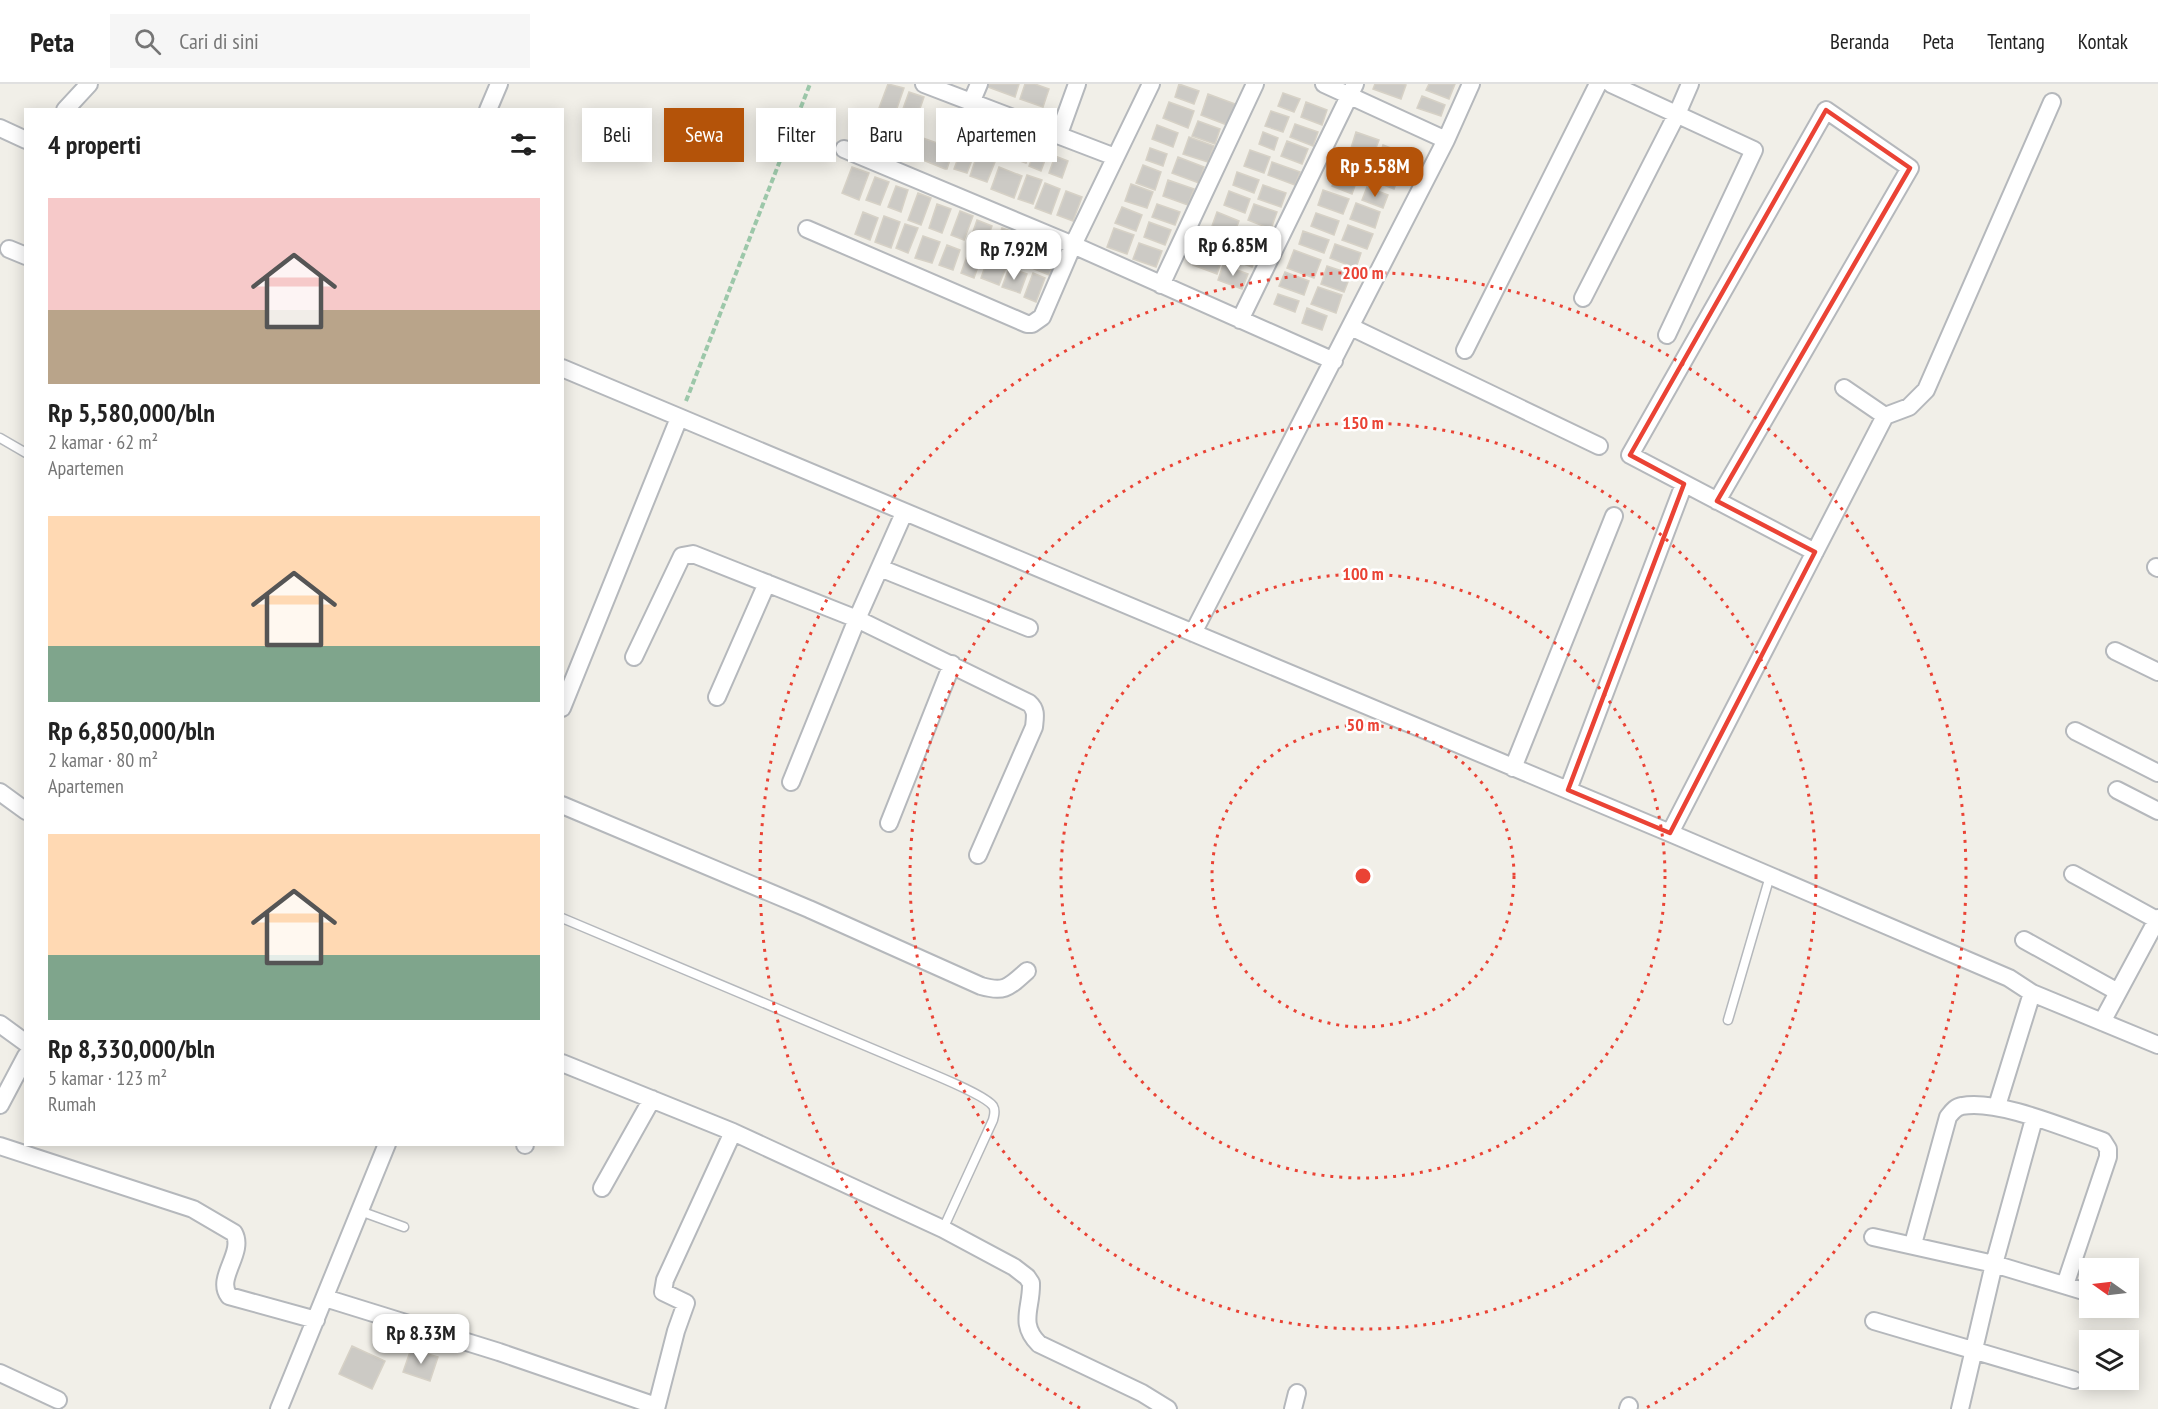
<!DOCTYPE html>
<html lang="id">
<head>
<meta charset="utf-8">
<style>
  :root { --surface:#fff; --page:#f6f6f6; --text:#222; --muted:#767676; --line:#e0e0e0; --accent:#b45309 }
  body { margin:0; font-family:"PT Sans Narrow",sans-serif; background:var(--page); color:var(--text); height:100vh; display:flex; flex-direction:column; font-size:22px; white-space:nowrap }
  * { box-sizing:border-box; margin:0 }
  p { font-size:20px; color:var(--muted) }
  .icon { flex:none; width:33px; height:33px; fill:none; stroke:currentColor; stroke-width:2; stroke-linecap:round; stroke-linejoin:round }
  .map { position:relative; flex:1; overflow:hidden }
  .side { position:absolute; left:24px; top:24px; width:540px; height:1038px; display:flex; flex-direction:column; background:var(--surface); border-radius:0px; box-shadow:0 3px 15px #0003 }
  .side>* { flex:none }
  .banner { position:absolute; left:582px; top:24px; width:570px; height:54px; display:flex; gap:12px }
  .needle { width:39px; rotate:284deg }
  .tools { position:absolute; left:2079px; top:1174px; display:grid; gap:12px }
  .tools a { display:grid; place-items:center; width:60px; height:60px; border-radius:0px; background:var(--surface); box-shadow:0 3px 15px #0003; font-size:30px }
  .price { position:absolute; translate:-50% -51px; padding:0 14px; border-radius:12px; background:#fff; color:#222; font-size:20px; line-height:39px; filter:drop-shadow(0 2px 3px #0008) }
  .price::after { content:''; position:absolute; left:50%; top:36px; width:18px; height:14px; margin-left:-9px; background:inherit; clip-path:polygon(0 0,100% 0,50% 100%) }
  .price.selected { background:var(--accent); color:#fff }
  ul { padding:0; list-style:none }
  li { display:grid; align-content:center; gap:12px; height:318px; padding:0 24px }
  li span { display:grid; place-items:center; height:186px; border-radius:0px; color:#555 }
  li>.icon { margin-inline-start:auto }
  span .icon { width:108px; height:108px; fill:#fffc; stroke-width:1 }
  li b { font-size:26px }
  h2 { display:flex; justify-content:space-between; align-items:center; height:72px; padding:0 24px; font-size:26px }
  .tag { padding:0 21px; border-radius:0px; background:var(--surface); box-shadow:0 3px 15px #0003; font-size:21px; line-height:54px }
  .tag.selected { background:var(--accent); color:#fff }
  header { display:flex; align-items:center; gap:36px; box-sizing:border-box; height:84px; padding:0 30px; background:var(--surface); border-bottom:2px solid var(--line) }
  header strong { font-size:28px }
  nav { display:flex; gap:33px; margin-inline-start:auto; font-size:21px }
  .search { width:420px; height:54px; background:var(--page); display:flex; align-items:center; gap:15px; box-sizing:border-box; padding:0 21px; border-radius:0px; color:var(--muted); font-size:22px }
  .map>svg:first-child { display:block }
  .building { fill:#cccac5; stroke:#d6d1c6; stroke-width:1.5 }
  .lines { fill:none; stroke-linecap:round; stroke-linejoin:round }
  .lane-casing { stroke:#b5b8bc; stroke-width:11 }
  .street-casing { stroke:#b5b8bc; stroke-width:20 }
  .path { stroke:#9cc7a9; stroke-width:4; stroke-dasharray:6 3; stroke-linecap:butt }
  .lane { stroke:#fff; stroke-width:8 }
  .street { stroke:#fff; stroke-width:16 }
  .marked { fill:none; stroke:#ea4335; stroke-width:4.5; stroke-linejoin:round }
  .ring { fill:none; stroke:#ea4335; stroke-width:3; stroke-dasharray:3 6 }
  .centre { fill:#ea4335; stroke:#fff; stroke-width:3 }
  .ring-label { font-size:18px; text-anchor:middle; font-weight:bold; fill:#ea4335; stroke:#fff; stroke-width:5; stroke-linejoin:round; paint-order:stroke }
</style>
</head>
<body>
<header>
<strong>Peta</strong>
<div class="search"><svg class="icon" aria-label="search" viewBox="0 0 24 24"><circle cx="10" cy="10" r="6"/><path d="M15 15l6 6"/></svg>Cari di sini</div>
<nav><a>Beranda</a><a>Peta</a><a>Tentang</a><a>Kontak</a></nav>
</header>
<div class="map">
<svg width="2158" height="1325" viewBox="0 0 2158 1325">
  <rect width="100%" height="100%" fill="#f1efe8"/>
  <path class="building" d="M888,0l16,4 -9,26 -16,-6z
    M989,0h30l-4,13 -27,-10z
    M1025,0h10l14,5 -6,18 -23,-8z
    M1179,0l20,7 -5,13 -19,-7z
    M1375,0h27l4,1 -5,14 -28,-10z
    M1429,0h26l-6,15 -23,-9z
    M909,8l15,5 -9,26 -15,-6z
    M1283,9l17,6 -6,13 -16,-6z
    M1208,10l27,10 -8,21 -26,-10z
    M1422,12l23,9 -4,11 -24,-8z
    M1169,18l25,9 -6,17 -25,-10z
    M1306,18l21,8 -5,15 -21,-8z
    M1271,27l18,6 -6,15 -18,-6z
    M949,28l15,5 -17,52h-2l-32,-13 7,-19 17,6z
    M874,34l15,6 -8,22 -15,-6z
    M973,35l12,4 -7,20 -12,-4z
    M1198,37l22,8 -5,15 -23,-8z
    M897,40l14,5 -9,25 -14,-5z
    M1295,40l23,8 -5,14 -23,-9z
    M1157,41l21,8 -5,14 -21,-8z
    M989,45l18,7 -4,12 -18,-7z
    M1263,48l15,6 -4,12 -15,-6z
    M1356,48l23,8 -6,16 -22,-8z
    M1016,52l18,7 -8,20 -18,-6z
    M1189,53l25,9 -6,16 -25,-8z
    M1287,57l21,8 -6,15 -21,-8z
    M1383,61l21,8 -5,15 -21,-8z
    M1036,64l12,4 -7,19 -12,-5z
    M1150,64l17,6 -4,12 -17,-6z
    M961,66l13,5 -7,18 -13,-4z
    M1250,66l20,7 -6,16 -20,-7z
    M1346,67l23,9 -5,14 -24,-9z
    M977,71l18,7 -8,20 -17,-6z
    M1055,72l13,5 -6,17 -13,-5z
    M1178,73l26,10 -5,16 -27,-10z
    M1272,78l28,10 -5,13 -27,-10z
    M1376,80l24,9 -6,16 -23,-9z
    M1143,81l18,7 -6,18 -19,-7z
    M852,83l17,6 -10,27 -17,-7z
    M999,83l23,9 -8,22 -23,-9z
    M1237,88l22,8 -5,13 -21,-8z
    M1337,88l20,8 -5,14 -20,-8z
    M1027,91l15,5 -9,24 -15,-5z
    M875,93l14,5 -9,23 -14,-5z
    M1168,96l26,9 -6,16 -25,-9z
    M1045,99l15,6 -9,25 -16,-6z
    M1131,100l22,8 -6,16 -22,-7z
    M1263,101l23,8 -5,14 -23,-8z
    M896,102l12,4 -7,22 -13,-5z
    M1367,103l21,8 -5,13 -21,-8z
    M1323,106l26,9 -6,15 -25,-9z
    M1066,107l16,6 -9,24 -16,-6z
    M1229,107l21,8 -5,14 -21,-8z
    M918,109l13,5 -10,27 -13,-5z
    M1356,119l24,9 -5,16 -25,-9z
    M937,120l14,5 -9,24 -13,-5z
    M1157,120l23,8 -5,13 -23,-8z
    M1254,120l23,8 -6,17 -23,-9z
    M1122,123l20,8 -6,16 -21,-8z
    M960,127l13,5 -9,24 -13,-5z
    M863,128l15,6 -8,22 -15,-6z
    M1217,128l22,9 -5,13 -22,-8z
    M1316,129l23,8 -5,14 -23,-9z
    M884,132l16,6 -9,26 -16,-6z
    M977,136l15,6 -8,22 -15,-5z
    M1149,138l22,8 -6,15 -21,-8z
    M905,140l13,4 -10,25 -12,-5z
    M1348,141l25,9 -6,15 -25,-9z
    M1245,143l21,8 -4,13 -22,-8z
    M1002,144l15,5 -9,24 -15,-6z
    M1114,144l20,7 -7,19 -20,-7z
    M1303,147l26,9 -5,13 -25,-9z
    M1209,149l20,7 -4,14 -21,-7z
    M1021,150l15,5 -8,24 -15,-5z
    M923,152l17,6 -8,21 -17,-5z
    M1139,159l23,8 -6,16 -23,-8z
    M1235,160l23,8 -6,15 -22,-8z
    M1335,160l26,9 -5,15 -26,-10z
    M947,161l13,5 -7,20 -14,-5z
    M1040,163l17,6 -8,22 -17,-7z
    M1199,166l23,9 -5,15 -24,-9z
    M1294,166l27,10 -7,18 -27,-10z
    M968,169l13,5 -7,20 -13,-5z
    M988,174l19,7 -8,20 -18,-7z
    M1223,181l25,9 -6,15 -24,-9z
    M1327,182l24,8 -7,18 -23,-8z
    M1009,184l18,6 -7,19 -18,-6z
    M1285,188l24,9 -5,14 -25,-9z
    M1033,189l12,5 -9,24 -12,-5z
    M1318,203l24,8 -6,18 -25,-9z
    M1278,210l21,7 -4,11 -21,-8z
    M1307,224l20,8 -5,14 -20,-7z
    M352,1262l33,15 -13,28 -33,-15z
    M411,1265l27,8 -8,24 -27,-9z"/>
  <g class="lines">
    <defs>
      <path id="lane" d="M0,354l26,15
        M562,834l361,152c14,6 62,25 70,36 3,5 1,9 0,14l-50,109
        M1728,936l42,-144
        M360,1127l44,16"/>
      <path id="street" d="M924,0l191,73
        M1324,0l122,56
        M1611,0l143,66 -87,185
        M971,19l8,-19
        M65,26l24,-26
        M488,26l11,-26
        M0,44l26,12
        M1059,50l18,-50
        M844,65l229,96 261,116
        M807,145l220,95h5l10,-7 31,-72 78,-161
        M9,165l17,7
        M1161,201l94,-201
        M1583,214l94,-184 13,-30
        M1240,236l115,-236
        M1351,243l248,119
        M1465,266l133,-266
        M562,284l1108,465 339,145 23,15 126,52
        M1844,304l41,28
        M1717,417l193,-333 -84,-58 -196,345 185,97
        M2156,483l2,1
        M880,484l149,60
        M1193,549l253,-493 25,-56
        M2115,567l43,21
        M634,573l48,-101 11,-2 164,65 172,84c8,7 6,14 5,24l-56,128
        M717,613l50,-114
        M562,624l117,-290
        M2075,647l83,42
        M1513,684l101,-252
        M791,698l66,-163 47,-106
        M1568,706l116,-306
        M2117,706l41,21
        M0,708l26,19
        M562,721l247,104 172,77c24,7 28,1 46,-15
        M889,739l63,-159
        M1670,749l215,-417 24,-9 17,-17 126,-288
        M2073,790l84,46
        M2024,856l94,52
        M2102,938l56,-104
        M0,940l26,19
        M562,979l171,69 210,97 71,38 13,10 4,6c1,25 -13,40 8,61l103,49 26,16
        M0,1021l26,-49
        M1997,1022l35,-113
        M525,1061v-1
        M0,1062l193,63 41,24c11,20 -19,45 -5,63l87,24
        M602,1104l50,-89
        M1873,1153l121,27 96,29
        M1913,1160l35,-127c4,-5 7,-10 14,-11 36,-7 105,23 141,35l5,8v8l-43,128
        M325,1214l174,54 157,54
        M1874,1237l200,59
        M0,1289l58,27
        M279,1325l108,-265
        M656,1325l20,-78 10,-28 -23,-11 2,-12 68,-148
        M1293,1325l4,-16
        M1628,1325l1,-3
        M1960,1325l34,-145 40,-145"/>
    </defs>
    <use href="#lane" class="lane-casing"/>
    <use href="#street" class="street-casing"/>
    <path class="path" d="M686,317l124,-317"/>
    <use href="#lane" class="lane"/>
    <use href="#street" class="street"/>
  </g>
  <path class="marked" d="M1826,26l84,58 -193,333 98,51 -145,281 -102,-43 116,-306 -54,-29z"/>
  <g class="ring">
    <circle cx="1363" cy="792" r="151"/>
    <circle cx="1363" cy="792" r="302"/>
    <circle cx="1363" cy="792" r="453"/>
    <path d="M1080 1324A603 603 0 1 1 1646 1324"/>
  </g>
  <circle cx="1363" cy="792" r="9" class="centre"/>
  <g class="ring-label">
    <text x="1363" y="195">200 m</text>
    <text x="1363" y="345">150 m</text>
    <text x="1363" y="496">100 m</text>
    <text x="1363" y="647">50 m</text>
  </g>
</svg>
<div class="tools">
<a><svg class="needle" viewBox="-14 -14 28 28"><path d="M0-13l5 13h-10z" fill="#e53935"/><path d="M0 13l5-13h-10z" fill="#767676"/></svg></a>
<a><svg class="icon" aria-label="layers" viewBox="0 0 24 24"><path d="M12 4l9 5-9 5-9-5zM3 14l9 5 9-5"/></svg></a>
</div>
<b class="price selected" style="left:1375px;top:114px">Rp 5.58M</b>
<b class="price" style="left:1233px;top:193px">Rp 6.85M</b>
<b class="price" style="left:1014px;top:197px">Rp 7.92M</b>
<b class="price" style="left:421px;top:1281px">Rp 8.33M</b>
<div class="banner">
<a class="tag">Beli</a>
<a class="tag selected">Sewa</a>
<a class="tag">Filter</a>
<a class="tag">Baru</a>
<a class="tag">Apartemen</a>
</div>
<section class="side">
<h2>4 properti<svg class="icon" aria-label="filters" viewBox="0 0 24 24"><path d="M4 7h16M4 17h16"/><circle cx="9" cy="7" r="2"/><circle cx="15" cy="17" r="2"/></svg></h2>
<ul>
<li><span style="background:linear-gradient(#f6c9c9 60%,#b9a48a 0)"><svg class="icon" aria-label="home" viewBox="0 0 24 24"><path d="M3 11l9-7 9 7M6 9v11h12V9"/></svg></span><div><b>Rp 5,580,000/bln</b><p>2 kamar · 62 m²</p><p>Apartemen</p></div></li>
<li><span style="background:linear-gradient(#ffd9b3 70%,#7fa58c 0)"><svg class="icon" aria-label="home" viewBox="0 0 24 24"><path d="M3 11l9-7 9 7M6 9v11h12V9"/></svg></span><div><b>Rp 6,850,000/bln</b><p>2 kamar · 80 m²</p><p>Apartemen</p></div></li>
<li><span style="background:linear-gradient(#ffd9b3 65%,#7fa58c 0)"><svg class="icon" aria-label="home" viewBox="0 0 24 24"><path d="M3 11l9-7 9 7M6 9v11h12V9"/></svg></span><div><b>Rp 8,330,000/bln</b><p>5 kamar · 123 m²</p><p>Rumah</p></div></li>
</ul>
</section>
</div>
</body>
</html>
